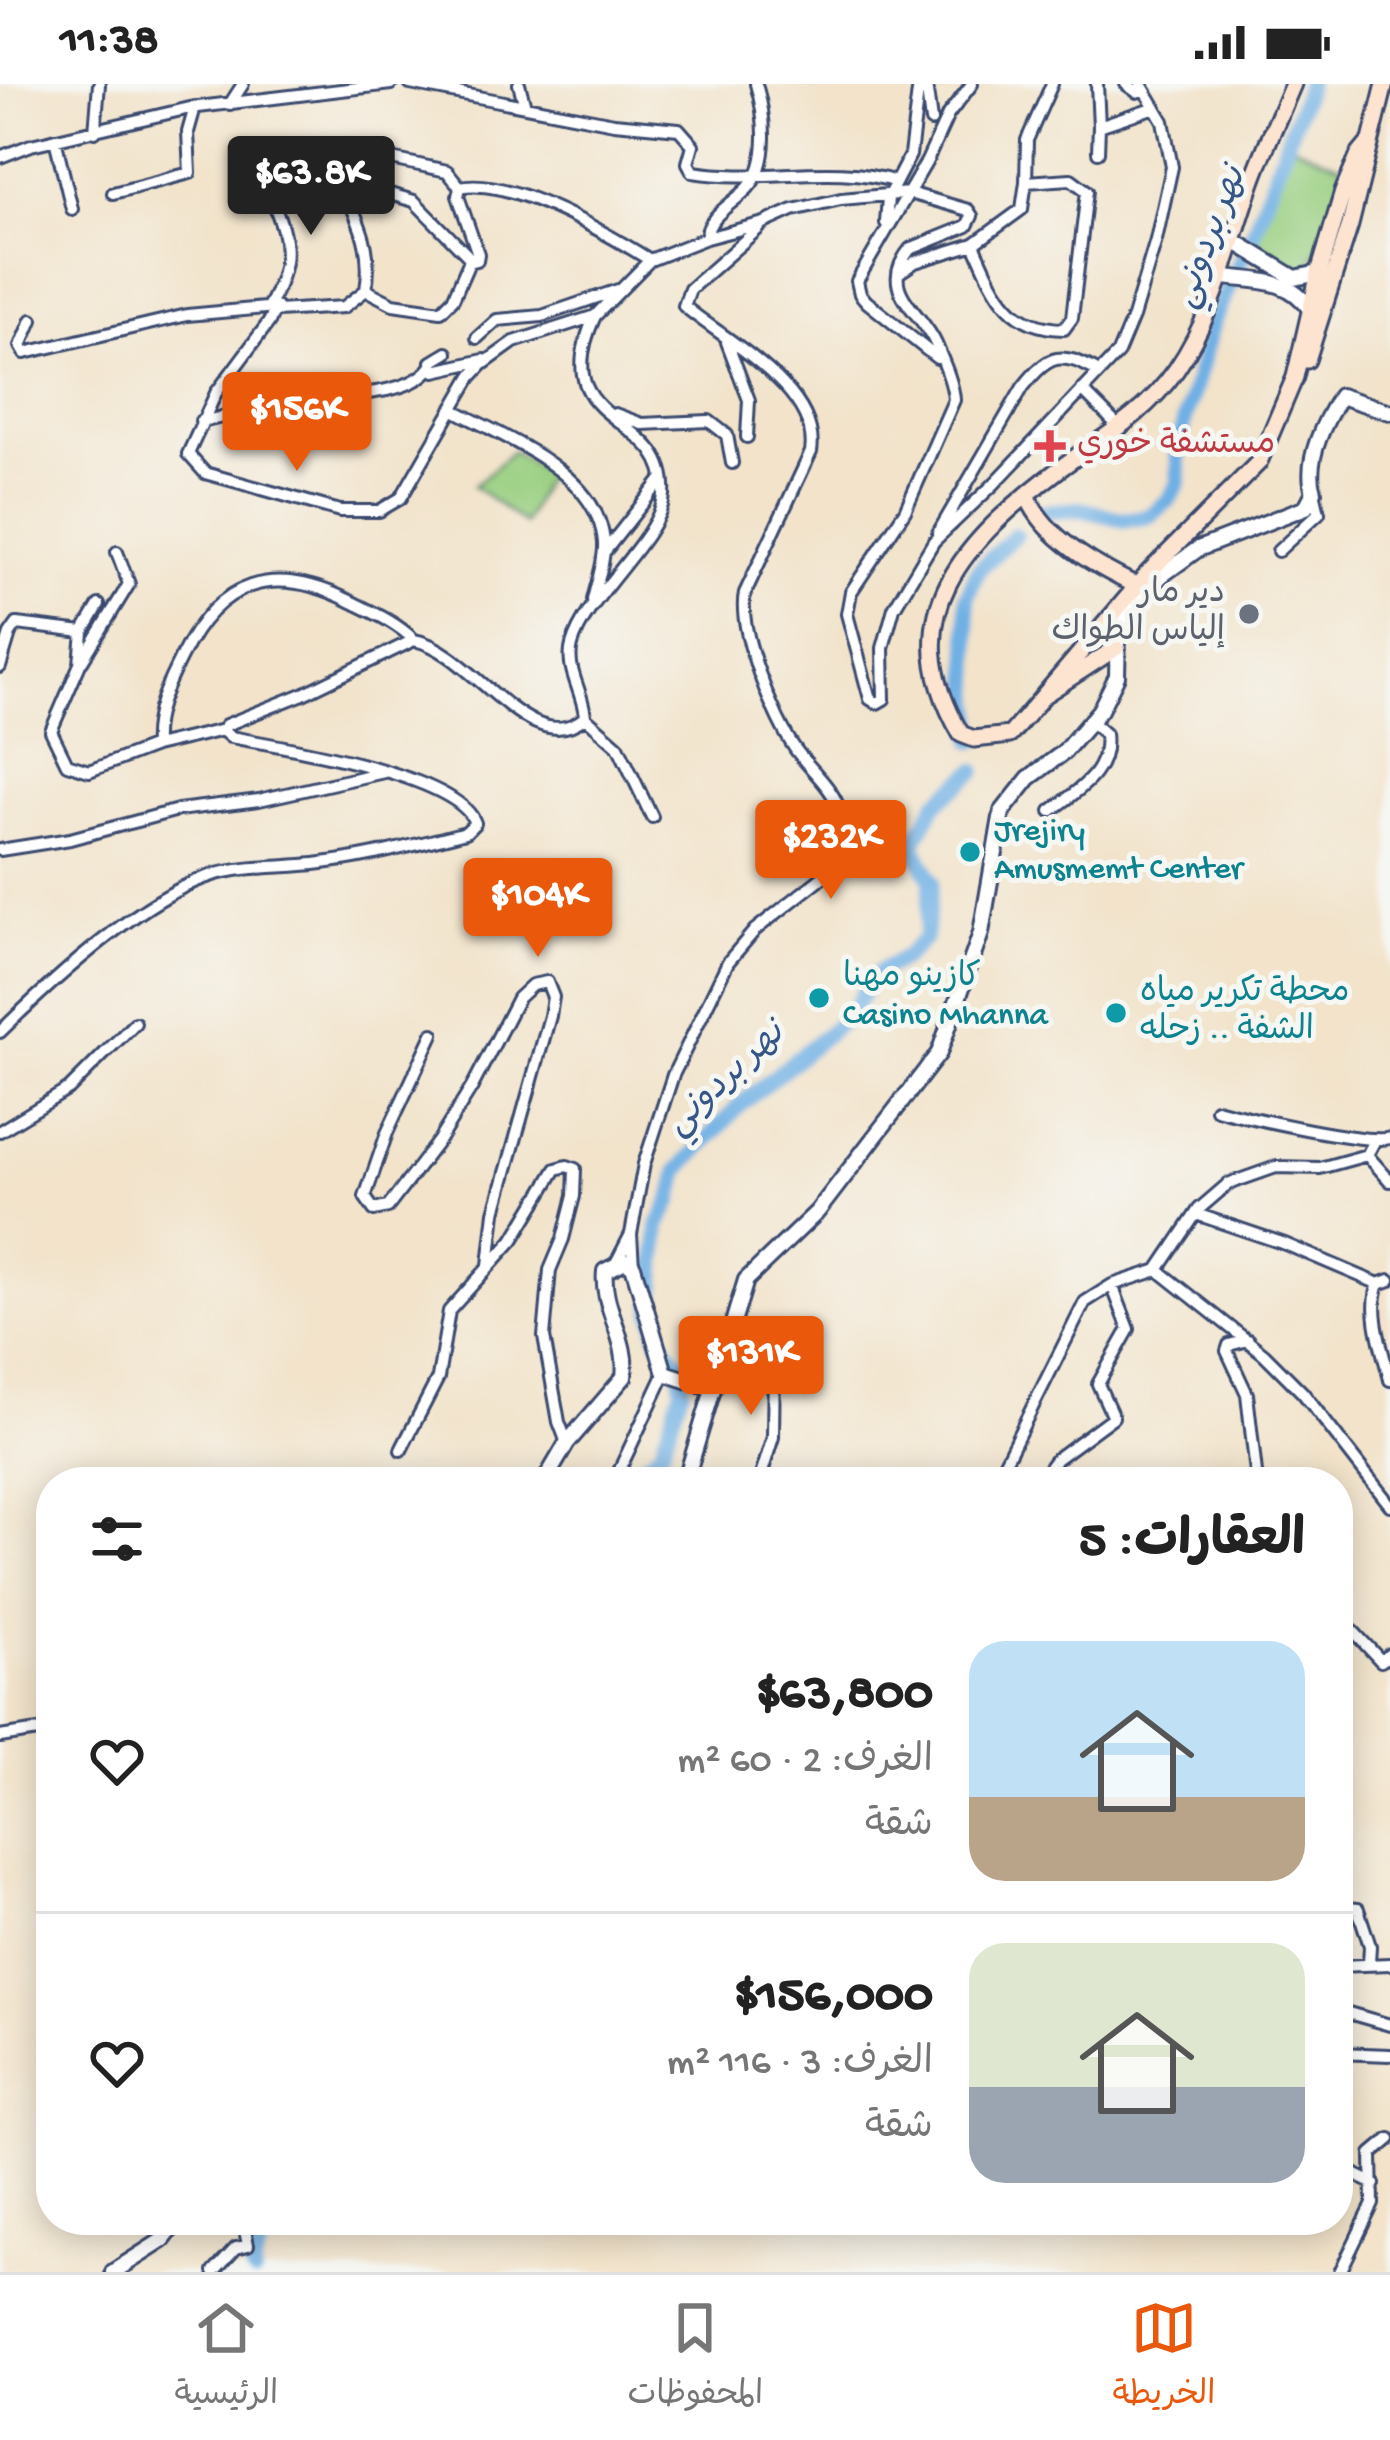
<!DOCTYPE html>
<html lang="ar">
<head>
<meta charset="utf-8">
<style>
  :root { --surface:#fff; --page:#f6f6f6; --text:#222; --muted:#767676; --line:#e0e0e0; --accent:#ea580c }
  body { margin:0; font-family:"Gochi Hand","Playpen Sans Arabic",sans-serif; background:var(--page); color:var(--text); direction:rtl; height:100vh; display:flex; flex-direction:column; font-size:45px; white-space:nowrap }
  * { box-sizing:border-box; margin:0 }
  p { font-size:39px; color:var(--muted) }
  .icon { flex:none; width:66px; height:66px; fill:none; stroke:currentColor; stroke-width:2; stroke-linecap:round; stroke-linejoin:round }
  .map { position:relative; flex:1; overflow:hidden; direction:ltr }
  .panel { position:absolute; left:36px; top:1383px; width:1317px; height:768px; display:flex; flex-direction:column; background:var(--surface); border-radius:48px; box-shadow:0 6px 30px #0003; direction:rtl }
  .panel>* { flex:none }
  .price { position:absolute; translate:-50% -102px; padding:0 27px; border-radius:12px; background:var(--accent); color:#fff; font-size:39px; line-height:78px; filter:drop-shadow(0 3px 6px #0008) }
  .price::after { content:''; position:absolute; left:50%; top:72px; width:36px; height:27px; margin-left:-18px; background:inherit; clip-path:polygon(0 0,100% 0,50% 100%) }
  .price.active { background:#222; color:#fff }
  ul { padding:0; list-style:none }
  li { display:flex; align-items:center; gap:36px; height:300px; padding:0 48px }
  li+li { border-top:3px solid var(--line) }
  li span { display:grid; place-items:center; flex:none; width:336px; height:240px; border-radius:36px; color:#555 }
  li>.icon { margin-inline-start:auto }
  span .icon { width:144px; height:144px; fill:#fffc; stroke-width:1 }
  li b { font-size:51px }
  h2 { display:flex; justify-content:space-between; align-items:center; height:144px; padding:0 48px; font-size:51px }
  .status { display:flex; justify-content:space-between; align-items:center; height:84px; padding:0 60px; background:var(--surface); direction:ltr }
  .status svg { height:33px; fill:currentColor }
  .tab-bar { display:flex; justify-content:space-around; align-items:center; height:168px; border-top:3px solid var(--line); background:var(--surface); font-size:33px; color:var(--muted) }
  .tab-bar a { display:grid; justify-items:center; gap:6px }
  .tab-bar .active { color:var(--accent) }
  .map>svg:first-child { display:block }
  .green { fill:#9acf81; stroke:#5a7f70; stroke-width:3 }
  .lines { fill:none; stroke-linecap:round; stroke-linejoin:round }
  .river { stroke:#70b0e4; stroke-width:16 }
  .minor-casing { stroke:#3b4a6e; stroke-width:16 }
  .tertiary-casing { stroke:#3b4a6e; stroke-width:20 }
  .secondary-casing { stroke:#3b4a6e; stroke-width:21 }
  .minor { stroke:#fff; stroke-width:10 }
  .tertiary { stroke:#fff; stroke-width:14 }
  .secondary { stroke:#fde4d1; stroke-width:15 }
  .health-dot { fill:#e0444e; stroke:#f6f6f2; stroke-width:4.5 }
  .worship-dot { fill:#6b7280; stroke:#f6f6f2; stroke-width:4.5 }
  .culture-dot { fill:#0f9aa8; stroke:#f6f6f2; stroke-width:4.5 }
  .labels { text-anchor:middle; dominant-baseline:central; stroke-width:10; stroke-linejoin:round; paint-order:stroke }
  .health-label { font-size:33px; fill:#be3a42; stroke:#f6f6f2; text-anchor:start }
  .worship-label { font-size:33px; fill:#5b616d; stroke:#f6f6f2; text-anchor:end }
  .culture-label { font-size:33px; fill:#0d838f; stroke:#f6f6f2; text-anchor:start }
  .water-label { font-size:36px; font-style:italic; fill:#355686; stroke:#f6f6f2 }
</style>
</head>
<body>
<div class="status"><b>11:38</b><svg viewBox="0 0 49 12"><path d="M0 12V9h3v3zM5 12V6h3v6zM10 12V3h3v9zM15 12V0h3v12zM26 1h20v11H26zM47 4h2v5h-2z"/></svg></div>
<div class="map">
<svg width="1390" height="2188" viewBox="0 0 1390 2188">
  <rect width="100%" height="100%" fill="#f6f6f2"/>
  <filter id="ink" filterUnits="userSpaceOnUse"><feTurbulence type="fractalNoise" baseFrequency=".00833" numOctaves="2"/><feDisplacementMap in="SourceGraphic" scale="24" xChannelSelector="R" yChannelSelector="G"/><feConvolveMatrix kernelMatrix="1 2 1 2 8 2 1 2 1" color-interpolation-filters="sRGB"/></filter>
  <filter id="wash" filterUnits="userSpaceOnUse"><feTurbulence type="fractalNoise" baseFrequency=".004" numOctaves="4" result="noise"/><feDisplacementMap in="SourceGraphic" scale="48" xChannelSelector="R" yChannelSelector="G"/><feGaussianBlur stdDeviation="2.7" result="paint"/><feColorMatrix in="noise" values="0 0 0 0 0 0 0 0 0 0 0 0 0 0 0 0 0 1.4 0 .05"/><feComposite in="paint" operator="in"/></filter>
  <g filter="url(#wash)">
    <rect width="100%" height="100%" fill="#f2e3ca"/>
    <path class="green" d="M1290,60l55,23 -36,104 -12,1 -46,-36z
      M513,367l34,23 -23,50 -50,-38z"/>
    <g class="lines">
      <path class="river" d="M1042,428l39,-3 44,11 24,-4 20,-16 10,-18 -2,-35 36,-125 38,-84 57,-154
        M974,657l-7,-144 11,-27 37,-35
        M623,1398l38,-31 21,-63 -3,-25 -19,-22 -7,-30 6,-86 13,-25 7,-30 61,-65 100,-82 16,-18 16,-29 33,-19 20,-19 7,-57 -19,-36 23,-42 39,-32
        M254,2188l-2,-4 16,-48"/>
    </g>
  </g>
  <g filter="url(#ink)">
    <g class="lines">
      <defs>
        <path id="minor" d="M410,0l204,39 65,6 14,16 -5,18 5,9c67,11 142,-10 203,10
          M519,0l6,22
          M926,0l5,37
          M1097,0l2,42 56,-19
          M1126,0l11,8 7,-3
          M230,20l13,-20
          M95,48l4,-48
          M55,55l17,70
          M1098,68l1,-26
          M0,73l31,-12 159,-37 201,-24
          M261,78c14,63 44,79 7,145
          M1026,98l1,-42 25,-56
          M342,101l-14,-32 8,-6 111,24 13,16
          M113,109l77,-20 -2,-41 7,-25
          M886,139l2,-26 22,-42 9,-71
          M706,154c2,-23 27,-34 42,-50 23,-25 17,-74 8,-104
          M900,188l15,-10 59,-18 48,-35 4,-27 45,-3 16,12 -15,127 -8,11c-57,-1 -70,-40 -90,-85
          M366,206l27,14 48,7 12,-12 17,-39
          M277,227l67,-4 22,-17c7,-41 -7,-68 -23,-103l5,-5 66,19 59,60 4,-1 1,-6 -20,-58 2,-9c50,-11 148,47 190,73
          M32,236l-11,26 4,7 162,-38 89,-8 -7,15 -53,71 -28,61 17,19 135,38h39l22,-13 70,-121 11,-12 32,-23 81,-26 55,-56 56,-22 58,-15 29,-13 48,-11 68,-6 59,17 4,6 -5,10 -57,23c-34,42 11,60 26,95 7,17 17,38 18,56l-49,111 -54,81 -4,22 23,85 7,4 7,-4 -1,-51 11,-40 40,-67 60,-57 124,-131 15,-36 23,-77 16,-73 -9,-46 -22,-37
          M477,254l20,-18 45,-4 76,-26
          M727,258l22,58 -2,37
          M447,269l-15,9 3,9 49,-11
          M937,274l-70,-56 -7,-8 -3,-13 70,-120 21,-46 24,-31
          M1082,306l39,39
          M452,325c53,29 147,64 152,134 1,18 -7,39 -11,57
          M615,330l27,10 67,-3 18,14 5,28
          M201,337c21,-1 36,-11 55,-17 42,-12 148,1 175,-37
          M938,449l85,-146c27,-34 38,-36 76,-15
          M606,466l56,-71
          M1278,467l41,-38 -5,-21
          M83,548l16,-27
          M82,577l47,-77 -12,-32
          M0,583l10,-33 7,-10 66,8 -3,32 -29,67 16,33 22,7 66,-25c-2,-33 11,-59 26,-89 38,-77 92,-94 169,-56 22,11 46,21 64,39
          M585,633l33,29 34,71
          M155,662l68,-16
          M1051,727c27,-21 59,-38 54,-77l-15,-13
          M0,766l70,-11 108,-29 81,-10 125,-28
          M0,948c51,-50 144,-136 213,-157 35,-10 74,-7 109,-12 48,-6 97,-19 144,-31l9,-9c-17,-49 -195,-77 -245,-86l-7,-6 3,-6 77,-31 111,-54c58,10 117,123 171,77 -1,-24 -20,-47 -13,-72 14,-49 89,-107 92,-150 6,-87 -122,-63 -69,-179
          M433,950l-46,99 -22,64 9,13 14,-3 51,-67 33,-53 46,-89 14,-13 15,-3 6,15 -3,19 -55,196 -6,53
          M1216,1025c30,8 152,36 174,29
          M0,1047l69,-42 66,-66
          M1367,1071l23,26
          M1196,1130l89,30 94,40 11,-4
          M631,1150l13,-70 29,-89 55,-113 27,-32 74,-58c11,-17 16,-42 10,-63 -6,-21 -30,-41 -43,-59 -22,-30 -59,-121 -51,-157l66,-141c10,-62 -87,-112 -127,-146l6,-17 69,-61
          M616,1179l15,-29 2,32
          M1158,1186l106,84 39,39 87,112
          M1379,1200c-11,28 4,67 11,96
          M1248,1256l-19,5 -2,6 20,43 10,88
          M401,1366l37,-72 11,-67 64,-71 43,-71 11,-3 8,3 -1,27 -11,43 -13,31 -6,67 15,85 8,21
          M610,1398l8,-9 47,-100
          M759,1398l14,-45 1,-79
          M995,1398l90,-180 27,-17 46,-15 41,-61 29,-25 48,-17 44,1 47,-13 7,-13
          M1039,1398l17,-23 57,-42 -15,-33 31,-55 -17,-44
          M1353,1547l28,30 9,-7
          M0,1653l51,-8
          M1338,1823l20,2 12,37 -1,16
          M1338,1882l52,-2
          M1338,1926l52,15
          M1338,1969l52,2
          M1338,2082l36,18
          M214,2188l22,-24 12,-3 -3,-15 -17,-10
          M1340,2188l33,-68 -1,-50 18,-15"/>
        <path id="tertiary" d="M1234,157l61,37 24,-5
          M1218,192c36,6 70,0 92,33
          M544,1398l23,-39 57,-66c5,-38 -23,-70 -19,-106l20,-10 8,5 32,107 46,15
          M685,1398l61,-202 71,-68 122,-159 42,-120 21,-121 27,-34 35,-26 36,-42 17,-34 1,-43 21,-34 23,-24 36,-26 108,-42 8,-15c-10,-30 10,-70 26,-96l50,16
          M113,2188l50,-32 15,-20"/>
        <path id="secondary" d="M1293,0c-14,33 -30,67 -42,101 -21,61 -38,132 -75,185 -34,48 -73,66 -118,100 -93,71 -167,144 -97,264l13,5 36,-4 138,-162 111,-111 36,-85 24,-104 24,-81 16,-37 9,-11
          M1307,276l43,-135 35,-141
          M1028,413c17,42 70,70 109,89
          M1047,609l69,-45"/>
      </defs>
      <use href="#minor" class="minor-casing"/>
      <use href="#tertiary" class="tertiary-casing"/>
      <use href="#secondary" class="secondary-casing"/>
      <use href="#minor" class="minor"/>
      <use href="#tertiary" class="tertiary"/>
      <use href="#secondary" class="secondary"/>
    </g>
  </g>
  <path class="health-dot" d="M1044 344h12v12h12v12h-12v12h-12v-12h-12v-12h12z"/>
  <circle class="worship-dot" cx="1249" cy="530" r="12"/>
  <g class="culture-dot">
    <circle cx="970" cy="768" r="12"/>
    <circle cx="819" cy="914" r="12"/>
    <circle cx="1116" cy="929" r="12"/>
  </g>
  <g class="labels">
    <g class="health-label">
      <text x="1077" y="362">مستشفة خوري</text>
    </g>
    <g class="worship-label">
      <text x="1225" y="511">دير مار<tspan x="1225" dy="38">إلياس الطواك</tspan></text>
    </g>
    <g class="culture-label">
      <text x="994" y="749">Jrejiry<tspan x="994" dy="38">Amusmemt Center</tspan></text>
      <text x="843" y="895">كازينو مهنا<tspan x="843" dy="38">Casino Mhanna</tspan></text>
      <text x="1140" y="910">محطة تكرير مياه<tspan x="1140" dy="38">الشفة .. زحله</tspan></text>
    </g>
    <g class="water-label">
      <text transform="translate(1212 154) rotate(-69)">نهر بردوني</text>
      <text transform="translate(727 996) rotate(-43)">نهر بردوني</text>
    </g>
  </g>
</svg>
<b class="price active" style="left:311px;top:154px">$63.8K</b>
<b class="price" style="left:297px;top:390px">$156K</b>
<b class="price" style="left:831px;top:818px">$232K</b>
<b class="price" style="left:538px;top:876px">$104K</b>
<b class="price" style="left:751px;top:1334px">$131K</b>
<section class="panel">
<h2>العقارات: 5<svg class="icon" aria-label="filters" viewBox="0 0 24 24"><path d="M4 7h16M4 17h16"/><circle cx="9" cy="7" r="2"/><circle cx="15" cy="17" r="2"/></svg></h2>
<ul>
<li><span style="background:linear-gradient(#bfe0f5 65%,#b9a48a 0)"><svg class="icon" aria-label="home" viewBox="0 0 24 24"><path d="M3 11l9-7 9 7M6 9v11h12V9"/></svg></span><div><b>$63,800</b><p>الغرف: 2 · 60 m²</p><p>شقة</p></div><svg class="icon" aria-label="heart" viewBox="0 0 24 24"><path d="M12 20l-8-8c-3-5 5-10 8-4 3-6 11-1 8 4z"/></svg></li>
<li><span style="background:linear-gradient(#dfe7d0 60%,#9aa5b1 0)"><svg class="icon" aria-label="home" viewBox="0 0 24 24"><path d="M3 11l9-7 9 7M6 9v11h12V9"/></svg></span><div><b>$156,000</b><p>الغرف: 3 · 116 m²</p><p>شقة</p></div><svg class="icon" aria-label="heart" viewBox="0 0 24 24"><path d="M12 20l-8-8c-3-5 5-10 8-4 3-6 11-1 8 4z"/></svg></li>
</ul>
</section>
</div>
<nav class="tab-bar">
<a class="active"><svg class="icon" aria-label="map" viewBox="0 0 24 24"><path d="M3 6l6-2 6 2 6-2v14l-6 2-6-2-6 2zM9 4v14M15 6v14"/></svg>الخريطة</a>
<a><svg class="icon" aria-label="saved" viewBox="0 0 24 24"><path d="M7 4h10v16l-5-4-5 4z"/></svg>المحفوظات</a>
<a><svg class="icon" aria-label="home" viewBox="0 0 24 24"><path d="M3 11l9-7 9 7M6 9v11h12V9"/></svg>الرئيسية</a>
</nav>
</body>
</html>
